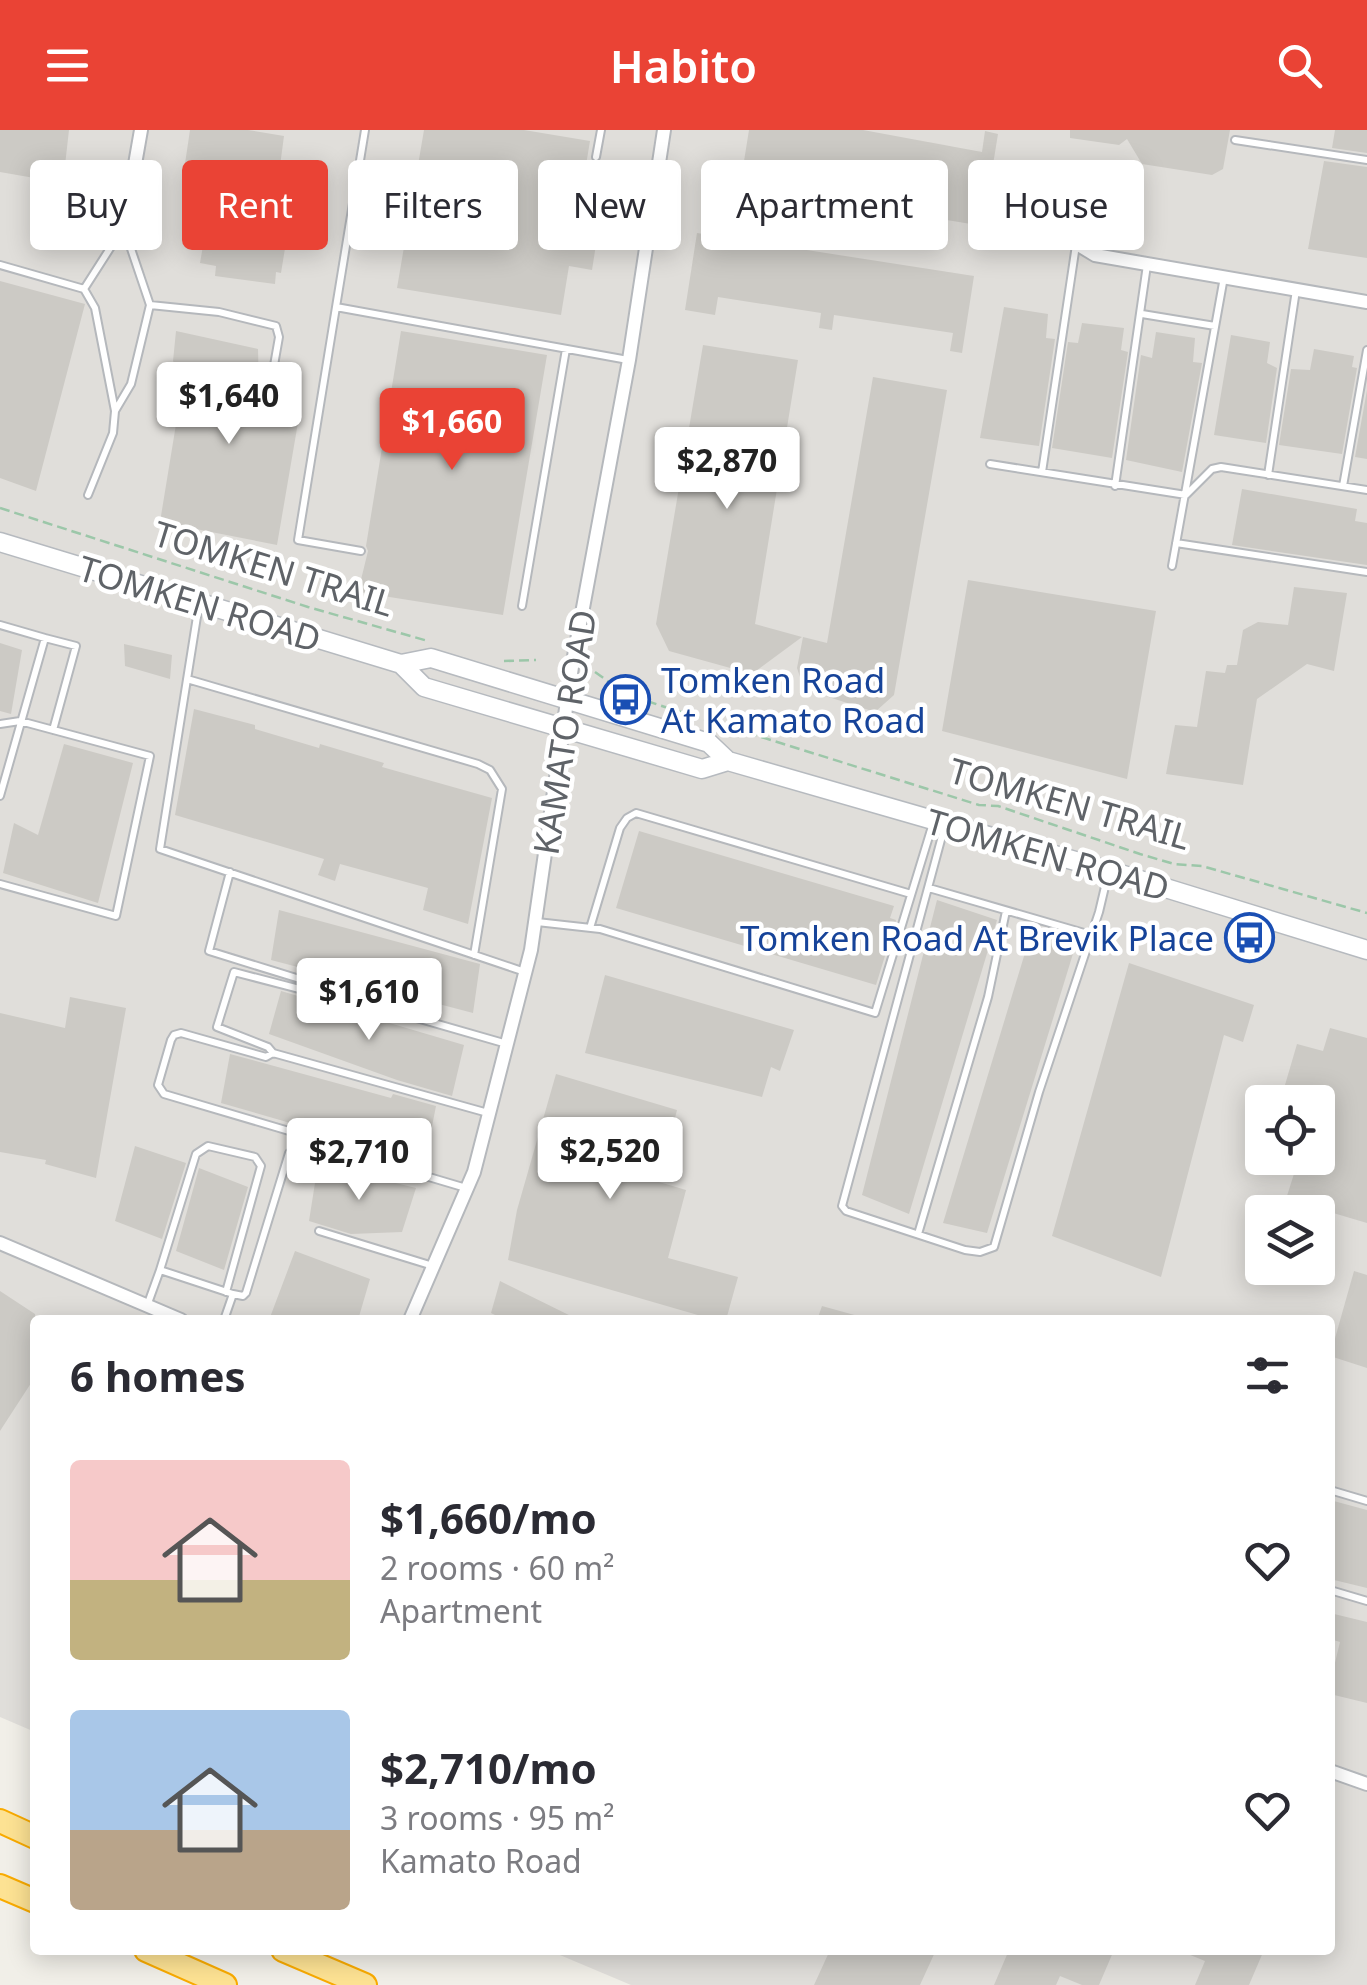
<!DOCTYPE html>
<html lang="en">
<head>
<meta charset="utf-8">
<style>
  :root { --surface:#fff; --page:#f7f7f7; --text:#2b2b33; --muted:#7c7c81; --accent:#ea4335 }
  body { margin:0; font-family:"Noto Sans",sans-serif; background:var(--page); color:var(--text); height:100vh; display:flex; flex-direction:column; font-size:38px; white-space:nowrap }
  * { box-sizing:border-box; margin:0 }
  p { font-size:32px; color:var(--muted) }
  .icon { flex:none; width:55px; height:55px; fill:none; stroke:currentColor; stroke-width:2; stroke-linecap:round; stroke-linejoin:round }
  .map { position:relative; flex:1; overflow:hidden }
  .drawer { position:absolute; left:30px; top:1185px; width:1305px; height:640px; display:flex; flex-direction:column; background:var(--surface); border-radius:10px; box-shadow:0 5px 25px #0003 }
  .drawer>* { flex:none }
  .banner { position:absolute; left:30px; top:30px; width:1308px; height:90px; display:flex; gap:20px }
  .tools { position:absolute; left:1245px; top:955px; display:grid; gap:20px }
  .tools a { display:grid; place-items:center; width:90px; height:90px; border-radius:10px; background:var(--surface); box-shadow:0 5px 25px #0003; font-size:50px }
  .price { position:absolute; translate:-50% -85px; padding:0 22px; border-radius:10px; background:#fff; color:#222; font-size:32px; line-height:65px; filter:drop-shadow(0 2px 5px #0008) }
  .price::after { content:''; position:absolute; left:50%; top:60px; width:30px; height:22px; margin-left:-15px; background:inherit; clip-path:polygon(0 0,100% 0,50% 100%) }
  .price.on { background:var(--accent); color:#fff }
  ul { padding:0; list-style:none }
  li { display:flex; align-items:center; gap:30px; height:250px; padding:0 40px }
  li span { display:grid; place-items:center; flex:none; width:280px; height:200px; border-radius:10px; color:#555 }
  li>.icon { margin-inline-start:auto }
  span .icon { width:120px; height:120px; fill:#fffc; stroke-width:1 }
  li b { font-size:42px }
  h2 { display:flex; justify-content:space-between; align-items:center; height:120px; padding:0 40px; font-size:42px }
  .chip { padding:0 35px; border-radius:10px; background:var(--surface); box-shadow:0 5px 25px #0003; font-size:35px; line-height:90px }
  .chip.on { background:var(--accent); color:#fff }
  header { display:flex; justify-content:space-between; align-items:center; height:130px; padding:0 40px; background:var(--accent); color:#fff; font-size:45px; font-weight:600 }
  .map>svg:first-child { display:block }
  .industrial { fill:#e0deda; fill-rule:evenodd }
  .building { fill:#cccac5 }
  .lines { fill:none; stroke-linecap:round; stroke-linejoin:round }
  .service-casing { stroke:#b5b8bc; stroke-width:10 }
  .minor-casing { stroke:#b5b8bc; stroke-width:16 }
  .secondary-casing { stroke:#b6babf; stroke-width:21 }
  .motorway-casing { stroke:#f9ab00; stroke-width:26 }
  .path { stroke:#9cc7a9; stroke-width:2.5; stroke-dasharray:10 5; stroke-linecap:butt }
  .service { stroke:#fff; stroke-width:6 }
  .minor { stroke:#fff; stroke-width:12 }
  .secondary { stroke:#fff; stroke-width:18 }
  .motorway { stroke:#fde293; stroke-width:22 }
  .labels { text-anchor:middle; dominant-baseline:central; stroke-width:9; stroke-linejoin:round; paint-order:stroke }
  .street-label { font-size:35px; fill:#5f6368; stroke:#fff }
  .transit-label { font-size:35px; fill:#164399; stroke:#fff; text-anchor:start }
</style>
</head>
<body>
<header><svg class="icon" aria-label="menu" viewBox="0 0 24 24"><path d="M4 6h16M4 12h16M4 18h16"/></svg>Habito<svg class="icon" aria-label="search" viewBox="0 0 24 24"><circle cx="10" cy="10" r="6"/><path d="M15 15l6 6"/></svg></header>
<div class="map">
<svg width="1367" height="1855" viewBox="0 0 1367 1855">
  <rect width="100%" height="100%" fill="#f1efe8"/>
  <path class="industrial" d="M0,0h1367v1855h-736l-83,-35h782v-630h-1295v412l-35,-15zM1262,972h56v56h-56zM1262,1082h56v56h-56z"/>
  <path class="building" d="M0,0h69l-6,53 -63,-11z
    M190,0h58l36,6 -4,30h12l-4,29 -10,-2 -4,34 14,3 -7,43 -5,-1 -1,12 -60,-8 1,-10 -16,-3 14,-81 -31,-5z
    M424,0h100l66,11 -4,24 22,4 -16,101 -23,-4 -8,49 -164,-27z
    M749,0h114l119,22 3,-21 13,3 -15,92 -243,-40z
    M1070,0h160l-7,39 -11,6 -70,-11 -15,-25 -8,6 -49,-7z
    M1335,0h32v23l-35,-5z
    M1324,31l43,6v91l-59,-9z
    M697,103l277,43 -12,77 -12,-2 3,-18 -119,-18 -2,15 -13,-2 2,-15 -103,-16 -3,18 -30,-5z
    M0,151l85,23 -49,187 -36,-13z
    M1004,177l44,7 -2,24 9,1 -16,107 -59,-8z
    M1082,193l42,5 -3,22 7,2 -16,106 -60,-10 16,-106 10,1z
    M176,201l82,18 1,42 42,14 -24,140 -117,-23 19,-116 81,11 2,-7 -77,-27 -12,-22z
    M401,201l146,24 -44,260 -145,-23 10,-41 -2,-5z
    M1156,202l39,6 -2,24 9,1 -20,109 -56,-12 15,-105 11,3z
    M1231,205l39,7 -3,21 10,5 -11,75 -52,-8z
    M703,215l95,15 -43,264 47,13 -50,37 -83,-23 -13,-27z
    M1314,219l40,7 -2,11 5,1 -15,86 -63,-9 12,-76 19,1z
    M873,247l74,13 -53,305 -19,17 -71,-23 -7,-21 6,-31 24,6z
    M1367,260v69l-12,-2z
    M1242,359l115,20 -2,12 12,2v42l-135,-20z
    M968,450l188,31 -29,168 -185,-48z
    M1294,457l53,6 -13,78 -27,-7 -50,35 -14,86 -77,-11 9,-49 22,2 9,-56 19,2 2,-8h10l6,-35 15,-8 30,3z
    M0,513l22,7 -11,64 -11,-3z
    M124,514l48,11 -2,24 -45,-13z
    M194,579l61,16v4l64,19 1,-4 64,19 -2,4 110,31 -24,126 -45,-14 5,-22 -88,-24 -5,17 -17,-6 6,-16 -149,-44z
    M64,614l69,19 -35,140 -95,-30 11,-50 24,12z
    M639,701l255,75 -4,12 6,2 -20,65 -260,-77z
    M937,770l60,20 -88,294 -47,-19z
    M279,780l201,54 -7,49 -202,-53z
    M1031,803l45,11 -89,289 -44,-10z
    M1129,833l125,42 -11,37 -19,-7 -63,242 -109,-41z
    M605,845l189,55 -14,41 -9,-4 -9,30 -177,-44z
    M281,861l183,54 -12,51 -55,-16 -128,-46z
    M70,867l56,11 -30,170 -51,-14 1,-4 -46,-8v-139l65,15z
    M1330,898l37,10v185l-81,-24 13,-41h19v-56h-38l17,-58 26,7z
    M230,924l161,44 2,-4 43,12 -11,56 -204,-59z
    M556,944l121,36 -18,72 27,8 -18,68 70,19 -12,43h-11l-207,-60 9,-50z
    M135,1016l51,17 -24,76 -47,-18z
    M318,1034l98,24 -14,44 -51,2 -42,-13z
    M199,1038l49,19 -24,83 -48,-19z
    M295,1121l75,28 -12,41h-89z
    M1354,1141l13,4v93l-37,-12z
    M500,1151l79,39h-74l-14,-7z
    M0,1161l35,23v63l-35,54z
    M822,1176l36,10 -1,4h-40z
    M1330,1370l37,10v78l-37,-9z
    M1330,1483l37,9v81l-37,-9v-28l4,1 6,-25 -10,-3z
    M830,1820h106l-16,35h-106z
    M1009,1820h105l-15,35h-17l-22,-9 -4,9h-62z
    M1178,1820h86l-15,35h-54l10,-24z"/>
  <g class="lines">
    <defs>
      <path id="service" d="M365,0l-29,177 292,53
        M1235,10l132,20
        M596,27l5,-27
        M124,98l26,77 69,7 57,14 3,11 -9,51
        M0,135l84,24 11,19 20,103
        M84,159l39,-61
        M336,177l-38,233 63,11
        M1142,184l73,12
        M990,334l196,31 26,-26 9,-2 146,23
        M1042,342l34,-227
        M1268,345l28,-185
        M1115,356l32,-221
        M1343,356l24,-136
        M88,365l25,-62 2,-22 16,-27 19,-79
        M1176,413l191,29
        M1172,436l52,-289
        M199,474l-39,245 365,123
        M522,476l44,-257
        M0,495l45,13 -45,158
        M45,508l31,8 -23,84
        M187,549l291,85 12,6 12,19 -28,166
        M0,594l20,-3 130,35 -34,160 -116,-32
        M945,695l-103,381 4,5 119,39 15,2 14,-5 45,-155 60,-180 9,-38
        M230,742l-21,79 123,38 1,5 174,50
        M929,758l162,47
        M537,792l63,7 275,84 59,-193
        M590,798l30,-100 7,-10 9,-5 275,81
        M273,923l-5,-6 -51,-20 17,-55 96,25 3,-3
        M466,1058l-64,-19 -5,-6 -233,-69 -6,-9 13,-45 3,-5 7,-2 85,24 7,-4 215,60
        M319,1101l114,35
        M918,1104l70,-237 18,-86
        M226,1162l35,-126 -6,-9 -47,-11 -12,8 -36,116 73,24
        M147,1176l13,-36
        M224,1190l9,-26 10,2 3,-3 43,-140 13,-6 92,27 8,-5
        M1330,1360l37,11
        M1330,1460l37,11"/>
      <path id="minor" d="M124,97l17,-97
        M1052,99l43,26 272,47
        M0,1113l181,77
        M410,1190l64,-148 57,-222 41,-283 57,-307 35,-230
        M1330,1641l37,13"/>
      <path id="secondary" d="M0,412l401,122 30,-6 278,85 19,18 389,112 250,77
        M401,534l23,23 278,82 26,-8"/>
      <path id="motorway" d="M0,1691l35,16
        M0,1756l35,15
        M146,1820l79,35
        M283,1820l82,35"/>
    </defs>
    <use href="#service" class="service-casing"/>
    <use href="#minor" class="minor-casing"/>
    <use href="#secondary" class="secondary-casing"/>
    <use href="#motorway" class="motorway-casing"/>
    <path class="path" d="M0,378l308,99 120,34
      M504,531l32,-1
      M595,542l31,22 39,13 314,98 19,1 142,48 34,10 28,2 165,47"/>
    <use href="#service" class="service"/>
    <use href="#minor" class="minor"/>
    <use href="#secondary" class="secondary"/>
    <use href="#motorway" class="motorway"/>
  </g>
  <defs>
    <symbol id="bus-ring" viewBox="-11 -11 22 22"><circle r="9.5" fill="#fff" stroke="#1a4fb4" stroke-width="1.5"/><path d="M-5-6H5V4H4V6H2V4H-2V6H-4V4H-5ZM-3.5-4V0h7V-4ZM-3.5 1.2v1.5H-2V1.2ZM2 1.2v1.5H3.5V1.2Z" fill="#1a4fb4"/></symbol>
  </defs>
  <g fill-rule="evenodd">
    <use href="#bus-ring" x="598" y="542" width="55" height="55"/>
    <use href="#bus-ring" x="1222" y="780" width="55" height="55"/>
  </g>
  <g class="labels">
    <g class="street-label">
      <text transform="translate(274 438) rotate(17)">TOMKEN TRAIL</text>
      <text transform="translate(200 473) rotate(17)">TOMKEN ROAD</text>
      <text transform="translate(564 602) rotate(-81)">KAMATO ROAD</text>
      <text transform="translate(1070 673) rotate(16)">TOMKEN TRAIL</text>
      <text transform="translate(1048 724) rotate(16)">TOMKEN ROAD</text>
    </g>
    <g class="transit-label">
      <text x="661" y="549">Tomken Road<tspan x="661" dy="40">At Kamato Road</tspan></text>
      <text x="1214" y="807" text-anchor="end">Tomken Road At Brevik Place</text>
    </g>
  </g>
</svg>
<div class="tools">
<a><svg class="icon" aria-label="locate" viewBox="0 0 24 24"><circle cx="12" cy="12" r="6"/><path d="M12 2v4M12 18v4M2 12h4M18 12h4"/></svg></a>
<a><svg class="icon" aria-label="layers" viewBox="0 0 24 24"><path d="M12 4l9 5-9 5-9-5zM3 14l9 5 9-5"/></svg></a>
</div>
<b class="price" style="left:229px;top:317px">$1,640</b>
<b class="price on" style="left:452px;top:343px">$1,660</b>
<b class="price" style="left:727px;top:382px">$2,870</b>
<b class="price" style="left:369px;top:913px">$1,610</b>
<b class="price" style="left:610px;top:1072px">$2,520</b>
<b class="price" style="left:359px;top:1073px">$2,710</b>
<div class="banner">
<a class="chip">Buy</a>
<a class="chip on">Rent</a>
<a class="chip">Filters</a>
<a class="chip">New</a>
<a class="chip">Apartment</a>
<a class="chip">House</a>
</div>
<section class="drawer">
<h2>6 homes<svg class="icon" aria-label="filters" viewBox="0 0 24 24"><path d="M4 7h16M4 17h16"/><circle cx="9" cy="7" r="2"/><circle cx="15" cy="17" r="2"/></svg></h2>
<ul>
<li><span style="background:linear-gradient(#f6c9c9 60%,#c2b280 0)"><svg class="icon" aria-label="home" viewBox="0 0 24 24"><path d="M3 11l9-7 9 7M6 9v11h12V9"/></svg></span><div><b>$1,660/mo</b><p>2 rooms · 60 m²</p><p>Apartment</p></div><svg class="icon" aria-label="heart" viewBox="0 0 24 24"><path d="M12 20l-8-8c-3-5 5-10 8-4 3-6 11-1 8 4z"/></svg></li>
<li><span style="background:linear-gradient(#a9c7e8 60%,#b9a48a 0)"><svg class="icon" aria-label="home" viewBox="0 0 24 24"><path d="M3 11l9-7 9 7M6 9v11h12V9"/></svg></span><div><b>$2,710/mo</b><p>3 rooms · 95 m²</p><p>Kamato Road</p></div><svg class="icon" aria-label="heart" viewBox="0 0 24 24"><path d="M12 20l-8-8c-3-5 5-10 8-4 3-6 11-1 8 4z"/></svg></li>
</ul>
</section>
</div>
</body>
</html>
